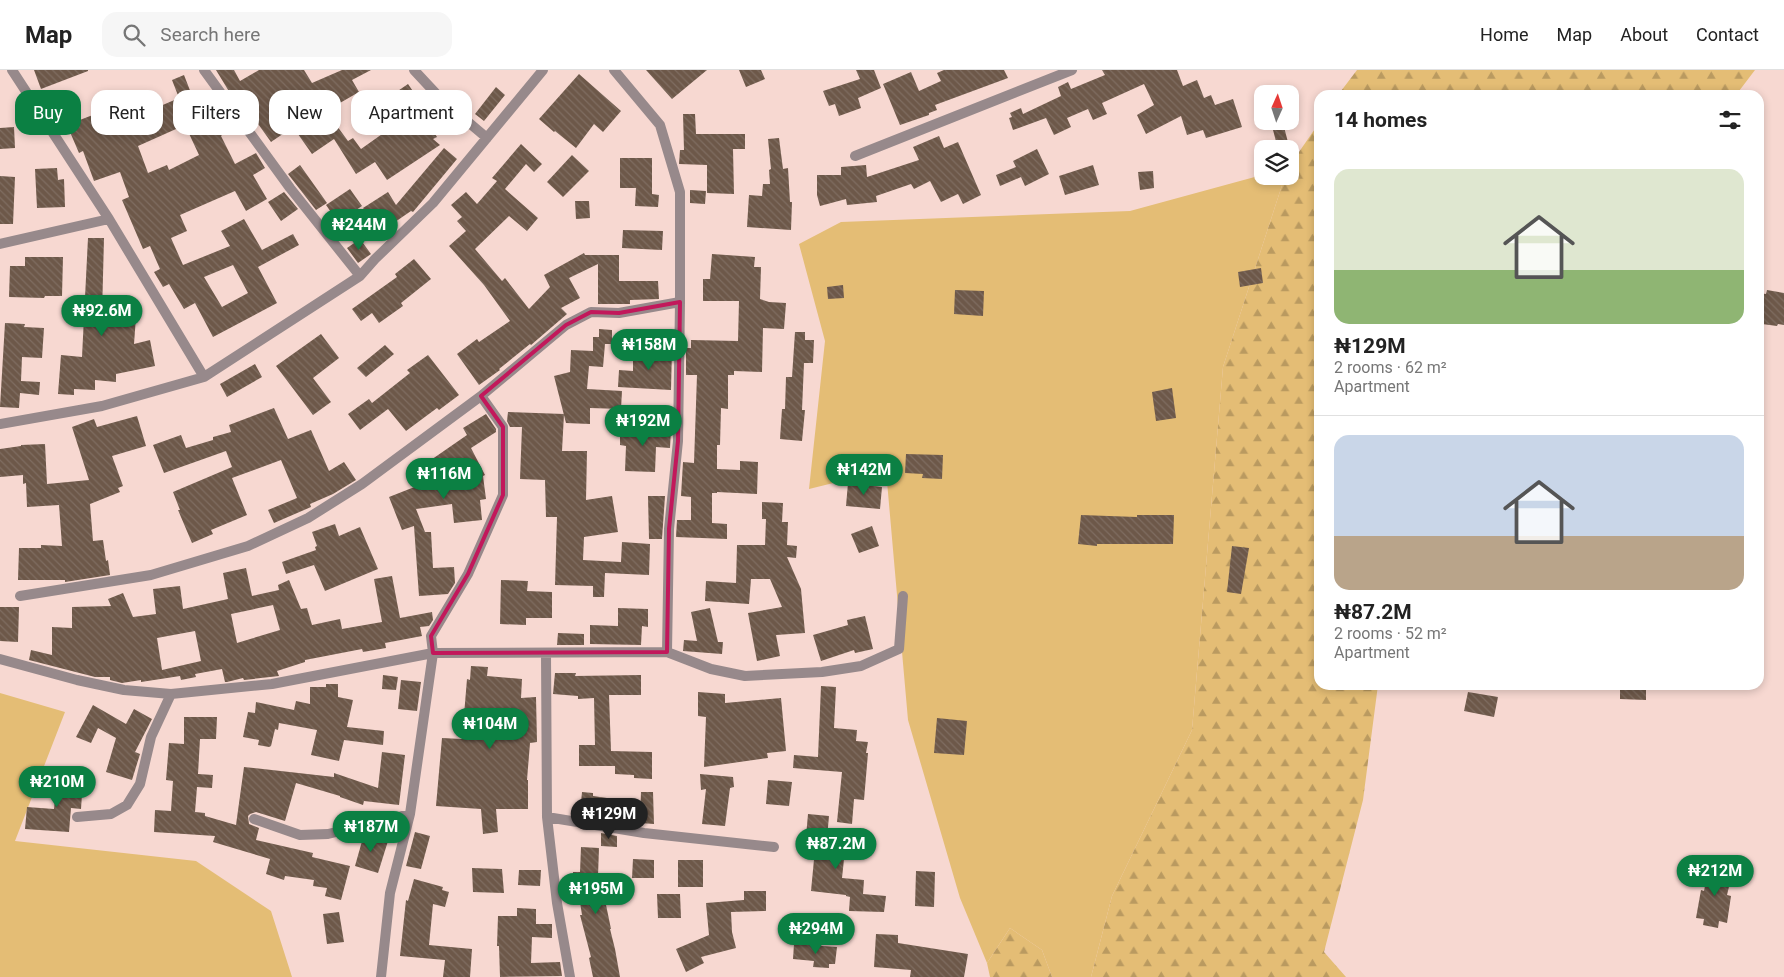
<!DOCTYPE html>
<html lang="en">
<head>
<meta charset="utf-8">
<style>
  :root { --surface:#fff; --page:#f6f6f6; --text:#222; --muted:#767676; --line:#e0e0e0; --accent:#0b8043 }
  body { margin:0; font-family:Roboto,sans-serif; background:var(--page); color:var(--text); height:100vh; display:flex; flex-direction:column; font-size:19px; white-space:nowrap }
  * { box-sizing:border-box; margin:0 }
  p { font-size:16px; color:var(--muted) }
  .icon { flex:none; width:28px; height:28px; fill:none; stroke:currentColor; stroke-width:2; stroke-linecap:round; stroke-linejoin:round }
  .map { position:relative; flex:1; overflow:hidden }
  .drawer { position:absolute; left:1314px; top:20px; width:450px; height:600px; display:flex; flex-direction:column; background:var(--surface); border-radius:15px; box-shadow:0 2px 8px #0003 }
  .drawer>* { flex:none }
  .hud { position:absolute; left:15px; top:20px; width:475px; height:45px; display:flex; gap:10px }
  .needle { width:32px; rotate:3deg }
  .controls { position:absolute; left:1254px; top:15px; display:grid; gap:10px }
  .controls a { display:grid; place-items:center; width:45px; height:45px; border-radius:10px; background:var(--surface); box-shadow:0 2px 8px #0003; font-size:25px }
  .price { position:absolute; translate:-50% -42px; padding:0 11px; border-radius:18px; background:var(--accent); color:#fff; font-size:16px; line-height:32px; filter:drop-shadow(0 1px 2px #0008) }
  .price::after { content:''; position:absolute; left:50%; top:30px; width:15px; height:11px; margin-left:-8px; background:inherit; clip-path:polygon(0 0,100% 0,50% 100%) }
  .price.selected { background:#222; color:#fff }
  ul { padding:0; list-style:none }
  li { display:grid; align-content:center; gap:10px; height:265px; padding:0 20px }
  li+li { border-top:1px solid var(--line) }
  li span { display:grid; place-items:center; height:155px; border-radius:15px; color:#555 }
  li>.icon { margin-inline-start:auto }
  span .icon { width:90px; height:90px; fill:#fffc; stroke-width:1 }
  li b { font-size:21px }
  h2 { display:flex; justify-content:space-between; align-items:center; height:60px; padding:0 20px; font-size:21px }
  .pill { padding:0 18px; border-radius:15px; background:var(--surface); box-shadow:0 2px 8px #0003; font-size:18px; line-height:45px }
  .pill.selected { background:var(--accent); color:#fff }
  header { display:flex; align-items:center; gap:30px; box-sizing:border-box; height:70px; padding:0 25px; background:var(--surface); border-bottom:1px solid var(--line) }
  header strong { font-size:24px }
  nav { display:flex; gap:28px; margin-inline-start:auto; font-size:18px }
  .search { width:350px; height:45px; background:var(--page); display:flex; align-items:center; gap:12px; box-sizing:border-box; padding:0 18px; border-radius:15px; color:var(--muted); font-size:19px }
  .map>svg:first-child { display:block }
  .grass { fill:#e4bd75 }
  .forest { fill:url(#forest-firs) }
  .building { fill:url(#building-back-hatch); fill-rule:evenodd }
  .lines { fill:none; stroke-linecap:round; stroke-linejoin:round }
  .street { stroke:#97898b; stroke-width:10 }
  .marked { fill:none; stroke:#c2185b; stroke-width:4; stroke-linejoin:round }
</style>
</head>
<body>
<header>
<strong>Map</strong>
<div class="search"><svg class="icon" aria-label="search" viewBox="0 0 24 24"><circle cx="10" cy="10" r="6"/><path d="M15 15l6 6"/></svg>Search here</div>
<nav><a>Home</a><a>Map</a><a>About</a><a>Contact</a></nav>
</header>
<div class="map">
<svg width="1784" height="907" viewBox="0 0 1784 907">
  <defs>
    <pattern id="forest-firs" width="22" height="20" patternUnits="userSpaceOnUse" patternTransform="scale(1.25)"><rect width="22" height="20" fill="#e4bd75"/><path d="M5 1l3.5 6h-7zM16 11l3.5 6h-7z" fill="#ba9a60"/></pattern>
    <pattern id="building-back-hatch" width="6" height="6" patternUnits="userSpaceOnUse" patternTransform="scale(1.25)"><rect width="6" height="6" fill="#6d5849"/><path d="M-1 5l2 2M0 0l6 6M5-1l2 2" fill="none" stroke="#7f6d61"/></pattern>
  </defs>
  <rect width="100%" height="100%" fill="#f7d8d1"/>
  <path class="grass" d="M1262,105l23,1 -62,191 -31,363 -80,166 -21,81h-39l-10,-27 -32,-22 -23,35 -27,-65 -52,-178 -22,-250 -77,19 16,-148 -26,-97 42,-22 289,-11z
    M0,623l65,19 -50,129 181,20 75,50 21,66h-292z"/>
  <path class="forest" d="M1357,0h398l-19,25h-398z
    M1319,53v562h59l-15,115 -39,152 22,25h-255l21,-81 80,-166 31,-363 62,-191h5v-11z
    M1010,858l32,22 10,27h-62l-3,-14z"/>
  <path class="building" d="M34,0h54v1l-47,18z
    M216,0h18l6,11 19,-11h45l8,13 30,-13h29l-19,10 7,12 -33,19 22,30 5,-3 8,11 24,-17 -15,-22 38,-26 13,19 -4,3 20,31 -4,2 7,6 -53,35 -12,-18 -19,12 -22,-35 -22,15 -19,-27 -22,15 -33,-46 -5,2z
    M646,0h61l-35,29z
    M739,0h22l4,9 -19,8z
    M856,0h18l7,18 -23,10 3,10 -22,8 -4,-12 -6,2 -6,-15 37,-12z
    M944,0h60l4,8 -73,27 2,5 -8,3v2l-29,10 -17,-41 28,-12 8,19 22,-10 -4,-8z
    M1102,0h75l6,16 14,-6 7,18 7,-3 4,10 18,-6 9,28 -36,11 -3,-8 -16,5 -6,-19 -35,18 -9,-19 17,-10 -10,-21 -42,19 5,11 -14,6 -5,-11 -21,9 4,9 -17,8 -8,-17 -33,12 -4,-12 3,-1 -2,-4 11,-5 2,6 38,-18 -3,-9 10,-5 3,7 34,-14z
    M579,4l42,37 -18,21 -9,-8 -18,24 -21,-17 -1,1 -15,-13z
    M184,5l7,18 2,-1 7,15 7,-4 15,32 -1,1 14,28 21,-11 9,15 -12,7 14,24 -21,12 -11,-20 -55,24 7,16 -16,7 12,27 47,-19 -9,-15 23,-12 18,31 31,-16 6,11 -41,22 19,36 -64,34 -18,-34 -11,6 -15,-25 -6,3 -9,-15 6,-3 -10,-23 -7,3 -21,-49 7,-3 -9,-25 -26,9 -11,-30 -4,2 -12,-28 54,-21 7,16 51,-22 -7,-18zM185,55l14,30 -30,15 -2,-5 -19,8 -10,-27zM233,195l15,28 -26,14 -18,-30z
    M496,17l9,8 -21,26 -9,-7z
    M683,44h12l1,20h49v15h-12l1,45 -27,-1v-28l-28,-1 1,-14h4z
    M14,57l1,21 -15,1v-21z
    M1284,57l5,19 -11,3 -5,-19z
    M939,66l5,12 14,-6 23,53 -18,9 -5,-10 -17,8 -11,-21 -16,8 -3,-5 -35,12 1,6 -30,3 -1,-6 -26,7 -3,-11v-20h24v-8l25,-2 1,12 52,-17 -6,-13z
    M779,68l4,31 5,-1 2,34h2l-1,28 -44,-3 2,-32 13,1 1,-12h7l-1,-14 2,-1 -3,-30z
    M521,74l21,20 -8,8 -8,-8 -21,25 33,29 -11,13 -18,-15 -34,33 27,32 3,-3 24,31 21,-22 -6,-12 40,-22 1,2h34v26h39l1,18 -29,1v4h-32v-40l-29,14 11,20 -19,10 6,6 -36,31 -1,-1 -31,25 1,1 -21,15 -22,-31 20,-15 2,3 31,-21 -26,-36 -35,-39 17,-15 -9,-10 5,-4 -11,-12 15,-13 11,12 20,-23 -5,-3z
    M444,78l13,11 -44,53 -2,-1 -32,22 -16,-25 25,-16 8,13z
    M1037,79l12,25 -24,12 -4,-9 -21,9 -4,-11 20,-8 -3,-6z
    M572,85l17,16 -26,26 -16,-15z
    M620,88h32v36l7,1 -1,12 -23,-1 1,-18h-16z
    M300,95l27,38 -11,7 -28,-36z
    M1093,95l6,20 -34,10 -6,-19z
    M57,98l1,12 6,-1 1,28 -28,1 -2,-39z
    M1153,101l1,17 -14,2 -2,-18z
    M0,106l15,1 -2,47h-13z
    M350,119l12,17 -24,16 -12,-17z
    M690,120l16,1 -1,13 -15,-1z
    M284,122l14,17 -17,12 -13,-19z
    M575,131h14l1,17 -14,1z
    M623,160l40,1 -1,19 -40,-2z
    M88,168h16l-2,77 34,2 -2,27 16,-4 5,26 -39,8v8l-21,-2v10l-21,-1v6l-16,-1 3,-39 21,2z
    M360,169l11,15 -13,9 -11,-15z
    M712,184l43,3 -1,10h7l-1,32 9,3 17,1 -2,26 -21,-1 -1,44 -28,-1v4h-6v34l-7,-1 -1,37h-3v24l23,1v-9l18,1 -1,32 -40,-2v1h-5v30l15,1v15l-51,-2 1,-17h14v-23l-10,-1 2,-34 11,1 3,-88h-11v-27h5v-8l47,1 1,-40h-36v-22h7z
    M25,187h38l-1,39h-17l-1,2 -35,-1 1,-31h15z
    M414,189l17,20 -30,24 2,3 -24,17 -7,-10 -11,8 -9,-12 45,-32 -2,-3z
    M1261,198l2,15 -23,4 -2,-15z
    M843,215l1,13 -16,1 -1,-12z
    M955,220l29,1 -1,25 -29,-2z
    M1767,220l17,3v32l-6,-1 -1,2 -15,-2v-3h-3v-28l7,1z
    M5,253l20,1 -1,3 20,1 -2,30 -20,-1 -1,24 19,1 -1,13 -19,-2 -1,15 -19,-1z
    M599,259l13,1v14h-7l-2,23 -14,-1 -2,23 35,2 -1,18 -31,-1v16l-24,-1 -12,-47 16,-4 1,-22 22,1v-14h6z
    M795,262h10v8h9l-1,23h-9l-2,47h3l-3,31 -22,-2 2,-30h3l1,-32h6z
    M321,264l18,24 -26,20 18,24 -18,13 -37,-49z
    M385,275l9,9 -28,23 -9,-9z
    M658,278h14l-1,42 -53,-3 1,-17 14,1v-20h25z
    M428,285l31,40 -20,15 -2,-2 -31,23 -18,-22 -28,21 -12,-16 21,-15 3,4 38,-30 -3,-3z
    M255,294l7,13 -35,20 -7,-13z
    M1172,318l4,30 -20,3 -4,-29z
    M274,338l14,31 23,-9 18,41 15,-9 12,18 -23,14 -23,10 1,3 -37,16 -6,-13 29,-12 -16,-38 -49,18 15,37 -36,15 2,4 -21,9 -14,-33h2l-7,-18 59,-25 -6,-16 -62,22 -11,-28 28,-10 5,13 27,-8v-3l18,-5 -2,-7z
    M508,342l56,2 -2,37h25l-1,49 26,-4 6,36 -34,5 -1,23 38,2 1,-20 28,2 -1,31 -44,-2 -1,24h-11v-11l-38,-1 2,-68h-11l-1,-37 -25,-1 2,-52h-12l-3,-6z
    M486,344l10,15v3l-25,16 14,27 -2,1 3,23 -6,1 2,20 -28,3 -2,-19 -36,5 9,23h6l2,36 21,-1 1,16 -7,11 -29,2 -5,-70 -12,4 -13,-33 28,-11 -10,-12 19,-14 2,2 39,-27 -4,-7z
    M137,346l9,30 -34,10 11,30 -5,2 2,4 -30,12 3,37 10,-1 3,21 2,-1 2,15 -45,7v-2h-47l1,-32h22v-3l21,1 -3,-41 -32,2 -1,-24 -3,1v-9l-23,2v-28l21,-3v-1l24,-1 2,40 42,-4 -17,-53 22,-8 3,8z
    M620,357l51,2 -1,19 -14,-1 -1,25 -30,-1 1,-25 -6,-1z
    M906,384l37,1 -1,24 -20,-1 1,-4 -18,-1z
    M848,413l34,4 -2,22 -34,-3z
    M648,426h17l-3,43h-13z
    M762,432l21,1 -1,19h6l-1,23 10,1 -1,12 -9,-1 14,32 4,44 -29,2 4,21 -23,5 -9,-48 34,-6 -12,-28h-19l-2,25 -44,-3 1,-20 30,2 1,-38h28l1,-26h-4z
    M1081,445l56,2v-2h37l-1,29h-76v2l-19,-2z
    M335,454l4,12 21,-9 18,42 -53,22 -11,-26 -28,9 -4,-12 34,-12 -1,-3 2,-1 -5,-14z
    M872,456l7,20 -20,7 -8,-19z
    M1232,476l17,2 -8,46 -14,-2z
    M246,498l6,28 27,-6 -1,-5 11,-5 12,29 6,-1 5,17 28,-6 2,10 40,-7 -8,-43 18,-3 8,42 32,-6 1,8 -4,6 -9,1 2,9 -37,7 1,5 -23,4 -1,-3 -57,11v2l-28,9 2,5 -35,4 -1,-2 -16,4h-2l-3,-13 -27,5 1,3 -15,3 -1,-4 -39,6v-2l-19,3 -12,-3v-3h-15l-66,-17 2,-10 21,5v-28l20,1v-21l39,-1 -3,-7 15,-6 10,24 23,-3 -3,-25 27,-3 3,23 45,-10 -5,-26zM273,535l7,25 -43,13 -6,-29zM195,561l6,30 -39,9 -5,-32z
    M501,510l27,1 -1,10 25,1v26h-26v7l-26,-1z
    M0,537h19l-1,35 -18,-1z
    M618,538l30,1v18l-6,-1 -1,19 -51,-1v-19l28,1z
    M710,538l8,34h5l-1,12 -39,-3 1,-11 13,1 -6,-29z
    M865,546l8,33 -18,4 -1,-3 -33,11 -8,-26 35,-10 -1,-5z
    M558,563l26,1v11h-27z
    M471,596l17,1 -1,9 35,3 -1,19 15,-1 1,45 -7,1 -3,37h1v29h-32l2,23 -15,2 -2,-25 -45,-3 6,-68 20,1 5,-60 3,1z
    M555,603h21l-1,3 66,-1v20h-32l2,56 41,1v27l-18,-1v-3l-19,-1v-8h-36v-21h16l-1,-47 -16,1v-3l-25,-2z
    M383,605l15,2 -2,13 -14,-1z
    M401,610l20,2 -4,29 -19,-2z
    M326,614h12v13l15,3 -6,27 37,4 -1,14 -39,-5 -5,21 -28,-6 6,-25 -38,-7 -1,7 -3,-1 -4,17 -2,1 -11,-2 1,-5 -16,-3 5,-25 7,1 1,-11 38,8 2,-9 14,3v-17h16z
    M1620,615h26v15l-26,-1z
    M821,616l15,1 -2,41 23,2 -1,11 12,1 -2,11h2l-4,47 -10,-1 -2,25 -15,-2 5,-50 -49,-4 1,-13 24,2z
    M698,622l27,2v9l56,-5 5,53 -19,2 1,5 -64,9 2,-50 -8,-1z
    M1468,622l30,5 -4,20 -30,-6z
    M93,635l33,19 8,-15 18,10 -17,33 5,2 -8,26 -26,-8 10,-34 -18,-10 -7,15 -15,-6z
    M184,647h33l-1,22h-16l-2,35 15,1 -1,13 -15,-1 -2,25 10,1v3l31,9 8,-58 90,10v-4l44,15 4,-36 23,3 -6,50 -35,-4 -1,4 -23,-8v-1l-44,-13 -11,38 -29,-9 -6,2 -2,2 1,8 10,4 -3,12 57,13 -1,4 38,9 -9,34 -16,-4 2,-8 -14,-2 1,-6 -29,-4 -1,4 -18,-6 4,-15 -57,-17 2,-6 -61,-4 1,-22 16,1 2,-30 -7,-1 3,-37 15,1z
    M937,648l30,3 -3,34 -30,-2z
    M700,704l33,3 1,10 -4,1 -5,38 -23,-2 4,-35 -5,1z
    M57,708l26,2 -2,29 -10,-1 -2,24 -44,-3 2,-22 27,2z
    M768,710l24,2 -3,24 -23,-2z
    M582,722l11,1v3l21,3 -2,22 -10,-2v-4l-22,-2z
    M641,722h12l1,32 -14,-1z
    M808,744l21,2 -3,33 19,1 -3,28 22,2 -1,14 23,2 -2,16 -35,-1 1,-14 -4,-1v-1l-35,-4 4,-42 -10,-1z
    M415,762l15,4 -9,33 -15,-3z
    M601,763l16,3v11l-16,-1z
    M364,764l24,7 -10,32 -23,-7z
    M581,777l18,1 -1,28h8l-1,24 6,29h-1l5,20 5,28h-27l-4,-19 2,-1 -11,-42h2l-4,-26h-6l1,-17h7z
    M633,789l21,1v18h-22z
    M678,790h25v27h-25z
    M1709,795l24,5 -6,25 4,1 -4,27 -8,-2 -1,7 -15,-3 1,-6 -8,-1 5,-28 3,1z
    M472,798l30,1 2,24 -31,-1z
    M519,800h22l-1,16 -22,-1z
    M916,801l19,1 -1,35 -19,-1z
    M414,809l29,8 -1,3 7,2 -4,15 -12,-3 -4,41 43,4 -2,28h-27l2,-17 -45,-4 6,-56 2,1z
    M744,821h22v20l-35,1 1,20 4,16 -35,9 3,6 -18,9 -10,-23 33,-14 -3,-32 38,-3z
    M657,824h23l1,24h-23z
    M517,838l19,1v15h16v14l-20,-1 -1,26 29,-1 2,14 -62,1 -1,-31h-2l1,-30h19z
    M339,842l5,30 -17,2 -4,-30z
    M876,864l22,1v8l70,11 -4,23h-54l1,-7 -37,-3z
    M794,874l43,3 -2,17h-6v4l-16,-1 1,-6 -21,-2z"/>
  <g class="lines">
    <path class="street" d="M12,0l97,149 95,158
      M204,0l86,118 70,88
      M414,0l27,29 46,39
      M855,86l217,-86
      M0,174l109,-25
      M0,354l102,-18 102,-29 156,-101 15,-17 58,-56 110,-133
      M20,526l131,-21 97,-29 60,-28 54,-34 119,-88 85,-71 25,-13 28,1 61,-11
      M667,582l44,17 34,7 77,-4 39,-6 38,-17 4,-53
      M546,584l1,163 10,86 13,74
      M0,589l77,21 47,10 47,4 101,-10 161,-31 234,-1 2,-123 9,-88 2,-139v-110l-20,-67 -46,-55
      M77,747l34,-3 16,-9 13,-21 11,-47 20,-43
      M547,747l97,16 130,14
      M254,749l46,16 28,-1 82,-20
      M381,907l9,-84 20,-79 23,-161 -2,-17 37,-62 35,-79v-68l-22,-31"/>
  </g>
  <path class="marked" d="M680,232l-2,139 -9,88 -2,123 -234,1 -2,-17 37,-62 35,-79v-68l-22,-31 85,-71 25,-13 28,1z"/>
</svg>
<div class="controls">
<a><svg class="needle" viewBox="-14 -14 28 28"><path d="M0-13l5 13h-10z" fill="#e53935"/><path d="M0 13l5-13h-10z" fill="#767676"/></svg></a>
<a><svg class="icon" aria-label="layers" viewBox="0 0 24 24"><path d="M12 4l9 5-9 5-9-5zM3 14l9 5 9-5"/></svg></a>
</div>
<b class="price" style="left:359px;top:181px">₦244M</b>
<b class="price" style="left:102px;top:267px">₦92.6M</b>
<b class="price" style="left:649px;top:301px">₦158M</b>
<b class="price" style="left:643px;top:377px">₦192M</b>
<b class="price" style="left:864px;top:426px">₦142M</b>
<b class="price" style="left:444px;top:430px">₦116M</b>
<b class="price" style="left:490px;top:680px">₦104M</b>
<b class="price" style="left:57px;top:738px">₦210M</b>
<b class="price selected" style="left:609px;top:770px">₦129M</b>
<b class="price" style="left:371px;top:783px">₦187M</b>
<b class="price" style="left:836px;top:800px">₦87.2M</b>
<b class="price" style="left:1715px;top:827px">₦212M</b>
<b class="price" style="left:596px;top:845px">₦195M</b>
<b class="price" style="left:816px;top:885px">₦294M</b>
<div class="hud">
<a class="pill selected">Buy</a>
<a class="pill">Rent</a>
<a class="pill">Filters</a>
<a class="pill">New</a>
<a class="pill">Apartment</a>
</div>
<section class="drawer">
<h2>14 homes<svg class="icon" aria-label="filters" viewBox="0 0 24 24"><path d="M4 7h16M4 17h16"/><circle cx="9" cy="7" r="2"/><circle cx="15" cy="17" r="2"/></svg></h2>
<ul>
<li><span style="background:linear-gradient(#dfe7d0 65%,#8fb573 0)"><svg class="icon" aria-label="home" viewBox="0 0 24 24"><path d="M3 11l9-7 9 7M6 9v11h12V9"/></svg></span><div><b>₦129M</b><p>2 rooms · 62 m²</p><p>Apartment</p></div></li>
<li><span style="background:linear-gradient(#c9d6e8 65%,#b9a48a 0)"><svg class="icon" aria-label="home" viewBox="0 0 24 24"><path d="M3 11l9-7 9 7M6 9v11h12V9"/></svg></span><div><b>₦87.2M</b><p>2 rooms · 52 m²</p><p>Apartment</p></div></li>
</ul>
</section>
</div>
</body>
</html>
